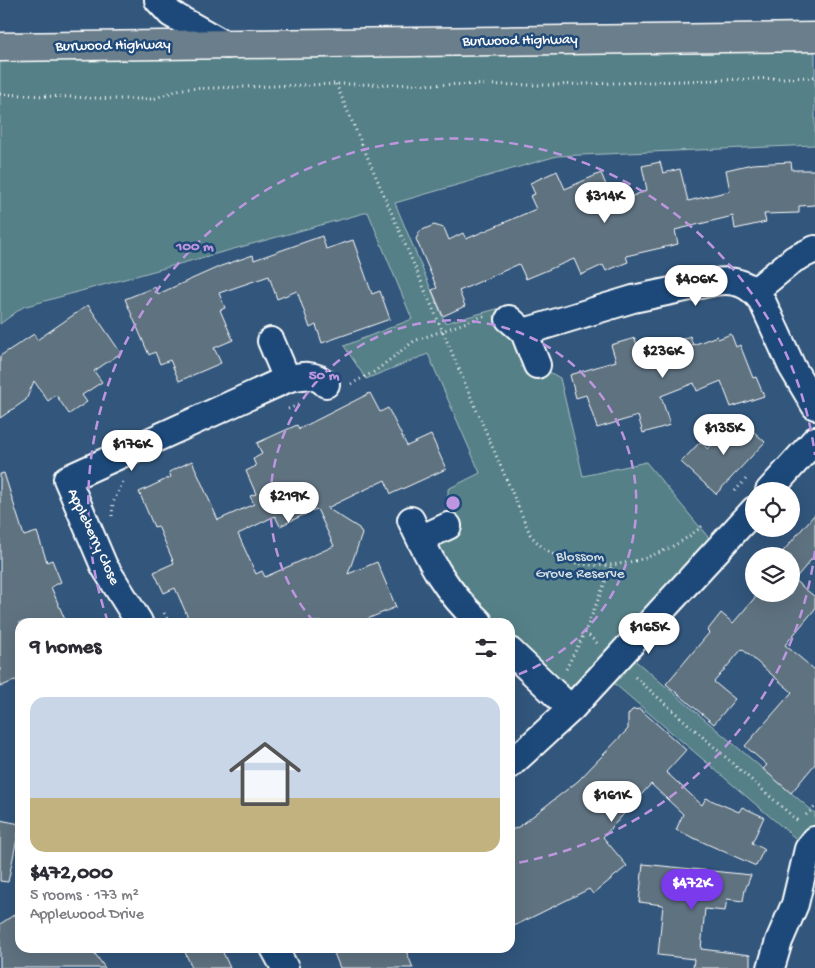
<!DOCTYPE html>
<html lang="en">
<head>
<meta charset="utf-8">
<style>
  :root { --surface:#fff; --page:#f7f7f7; --text:#2b2b33; --muted:#7c7c81; --line:#e1e1e2; --accent:#7c3aed }
  body { margin:0; font-family:"Gochi Hand",sans-serif; background:var(--page); color:var(--text); height:100vh; display:flex; flex-direction:column; font-size:19px; white-space:nowrap }
  * { box-sizing:border-box; margin:0 }
  p { font-size:16px; color:var(--muted) }
  .icon { flex:none; width:28px; height:28px; fill:none; stroke:currentColor; stroke-width:2; stroke-linecap:round; stroke-linejoin:round }
  .map { position:relative; flex:1; overflow:hidden }
  .drawer { position:absolute; left:15px; top:618px; width:500px; height:335px; display:flex; flex-direction:column; background:var(--surface); border-radius:15px; box-shadow:0 5px 20px #0002 }
  .drawer>* { flex:none }
  .controls { position:absolute; left:745px; top:482px; display:grid; gap:10px }
  .controls a { display:grid; place-items:center; width:55px; height:55px; border-radius:50%; background:var(--surface); box-shadow:0 5px 20px #0002; font-size:25px }
  .price { position:absolute; translate:-50% -42px; padding:0 11px; border-radius:18px; background:#fff; color:#222; font-size:16px; line-height:32px; filter:drop-shadow(0 1px 2px #0008) }
  .price::after { content:''; position:absolute; left:50%; top:30px; width:15px; height:11px; margin-left:-8px; background:inherit; clip-path:polygon(0 0,100% 0,50% 100%) }
  .price.active { background:var(--accent); color:#fff }
  ul { padding:0; list-style:none }
  li { display:grid; align-content:center; gap:10px; height:265px; padding:0 15px }
  li+li { border-top:1px solid var(--line) }
  li span { display:grid; place-items:center; height:155px; border-radius:15px; color:#555 }
  li>.icon { margin-inline-start:auto }
  span .icon { width:90px; height:90px; fill:#fffc; stroke-width:1 }
  li b { font-size:21px }
  h2 { display:flex; justify-content:space-between; align-items:center; height:60px; padding:0 15px; font-size:21px }
  .map>svg:first-child { display:block }
  .green { fill:#558087; stroke:#aac0c3 }
  .building { fill:#5e7280; stroke:#fff; fill-rule:evenodd }
  .lines { fill:none; stroke-linecap:round; stroke-linejoin:round }
  .minor-casing { stroke:#fff; stroke-width:30 }
  .highway-casing { stroke:#fff; stroke-width:31 }
  .path { stroke:#fff; stroke-width:3; stroke-dasharray:1 4; stroke-linecap:butt }
  .minor { stroke:#1f4a7a; stroke-width:26 }
  .highway { stroke:#6b7e8b; stroke-width:28 }
  .ring { fill:none; stroke:#bd96df; stroke-width:2.5; stroke-dasharray:9 6 }
  .labels { text-anchor:middle; dominant-baseline:central; stroke-width:5; stroke-linejoin:round; paint-order:stroke }
  .street-label { font-size:15px; fill:#fff; stroke:#1f4a7a }
  .park-label { font-size:15px; fill:#d4dfe1; stroke:#1f4a7a }
  .centre { fill:#bd96df; stroke:#1f4a7a; stroke-width:2.5 }
  .ring-label { font-size:15px; text-anchor:middle; font-weight:bold; fill:#bd96df; stroke:#1f4a7a; stroke-width:5; stroke-linejoin:round; paint-order:stroke }
</style>
</head>
<body>
<div class="map">
<svg width="815" height="968" viewBox="0 0 815 968">
  <rect width="100%" height="100%" fill="#32567c"/>
  <filter id="ink" filterUnits="userSpaceOnUse"><feTurbulence type="fractalNoise" baseFrequency=".02" numOctaves="2"/><feDisplacementMap in="SourceGraphic" scale="10" xChannelSelector="R" yChannelSelector="G"/><feConvolveMatrix kernelMatrix="1 2 1 2 8 2 1 2 1" color-interpolation-filters="sRGB"/></filter>
  <g filter="url(#ink)">
    <path class="green" d="M815,37v108l-258,11 -162,47 50,120 59,-16 33,58 23,13 23,98 63,-14 72,87 -94,102 191,162v27l-7,9 -205,-175 -32,35 -61,-58v-29h-30l-52,-65 20,-31v-37l32,-16 -52,-119 -62,25 -22,-33 68,-27 -44,-107 -345,95 -23,17v-277z"/>
    <path class="building" d="M660,162l3,11 17,-4 8,32 42,-10 -4,-21 26,-6 39,-2 1,8h23v35l-16,1v7l-35,1 2,8 -31,7 -2,-13 -58,14 3,14 -52,12 2,6 -22,9 -3,-6 -22,10 -7,-16 -48,20 -7,-15 -60,27 6,15 -22,10 -11,-26 5,-2 -21,-49 4,-8 14,-6 10,3 5,12 14,-7 3,6 70,-30 -6,-13 5,-2 -5,-11 27,-12 8,18 36,-16 13,31 33,-14 -5,-24z
      M322,236l4,13 27,-9 19,54 8,-3 10,28 -68,24 -6,-18 -6,3 -13,-37 -20,8 -8,-23 -50,17 6,15 -5,2 13,30 -19,8 7,15 -42,18 -9,-21 -10,4 -5,-12 -6,3 -24,-56 30,-12 3,7 63,-28 32,-11 1,5z
      M88,305l33,48 -27,18 8,11 -20,13 5,7 -18,12 -13,-19 -8,6 -14,-20 -8,19 -26,18v-62l34,-22 3,6z
      M731,334l5,13 4,-2 13,33 3,-1 8,19 -33,11 -10,-26 -24,10 -3,-8 -33,13 9,29 -27,8 -5,-17 -41,12 -11,-33 -10,3 -6,-23 46,-14 -5,-16 24,-7 5,18 50,-20 3,9 24,-9 1,3z
      M370,393l10,19 8,-4 19,38 24,-11 15,34 -55,25 -6,-14 -58,28 32,20 3,6 -14,40 29,-12 19,45 -36,15h-170l-15,-34 -11,5 -10,-21 20,-9 -16,-37 -4,1 -15,-35 32,-15 -2,-5 23,-11 26,59 36,-16 -4,-8 6,-2 -10,-23 10,-5 -3,-7 9,-5 -5,-11 40,-18 2,4zM316,509l2,2 16,35 -69,31 -3,-6 -6,3 -18,-40 37,-18 5,10z
      M738,417l27,25 -49,52 -35,-32 19,-20 8,7z
      M4,473l20,63 13,-4 10,30 5,-2 9,22 -10,5 15,35h-46v56l-20,9v-213z
      M815,514v41l-21,25 21,17v12l-30,36 30,25v94l-24,29 -28,-24 4,-4 -22,-19 47,-54 -50,-43 -28,33 21,17 -21,25 -48,-40 43,-51 -2,-2 14,-18 12,10 25,-29h33v-38h-12z
      M640,709l46,41 -20,22 36,33 4,-7 33,14 3,-5 22,10 -12,26 12,6 -8,17 -80,-36 7,-16 -32,-30 -48,53 24,29 -34,28 -4,-5 -79,39v-97l10,-5 58,-45 50,-52v-14l4,-5z
      M0,820l20,4 -12,58 -8,-1z
      M643,864l108,11 -6,15 -2,11 -16,-2 -2,12 -20,-2 -4,40 49,6v13h-57l1,-9 -36,-4 5,-50 -24,-3z
      M20,911v37h71l14,20h-105v-44z
      M197,948h24l9,20h-38l-7,-16z
      M332,948h73l8,20h-73z"/>
    <g class="lines">
      <defs>
        <path id="minor" d="M158,0l13,14 55,31
          M755,291l39,-32 21,-10
          M509,319l15,13 13,33
          M524,332l109,-33 81,-17c21,-3 35,1 48,19l30,66 23,39
          M271,341l16,38c15,-4 28,-6 39,5
          M769,491l46,-51
          M411,520c20,43 34,70 68,102
          M420,539l28,-13
          M139,622l-35,-56 -37,-87 220,-100
          M510,651l61,58
          M510,765l61,-56 183,-199
          M274,948l11,20
          M771,968l8,-27 16,-37 13,-55 7,-9"/>
        <path id="highway" d="M0,47l815,-10"/>
      </defs>
      <use href="#minor" class="minor-casing"/>
      <use href="#highway" class="highway-casing"/>
      <path class="path" d="M336,84l194,450c40,53 129,31 172,-8
        M0,94l117,5h36l28,-10 155,-5 215,1 264,-8
        M351,384l23,-12 40,-31 70,-25
        M288,409l13,-5
        M735,491l11,-12
        M112,516l1,-13 10,-21
        M164,613l5,9
        M597,643l-12,-11 27,-67
        M566,669l19,-37
        M635,677l164,145
        M806,815l9,-8"/>
      <use href="#minor" class="minor"/>
      <use href="#highway" class="highway"/>
    </g>
  </g>
  <g class="ring">
    <path d="M314 622A183 183 0 1 1 511 677"/>
    <path d="M815 551A365 365 0 0 1 510 864M108 622A365 365 0 1 1 815 455"/>
  </g>
  <g class="labels">
    <g class="street-label">
      <text transform="translate(520 41) rotate(-1)">Burwood Highway</text>
      <text transform="translate(113 46) rotate(-1)">Burwood Highway</text>
      <text transform="translate(93 537) rotate(65)">Appleberry Close</text>
    </g>
    <g class="park-label">
      <text x="580" y="557">Blossom<tspan x="580" dy="17">Grove Reserve</tspan></text>
    </g>
  </g>
  <circle cx="453" cy="503" r="8" class="centre"/>
  <g class="ring-label">
    <text x="195" y="250">100 m</text>
    <text x="324" y="379">50 m</text>
  </g>
</svg>
<div class="controls">
<a><svg class="icon" aria-label="locate" viewBox="0 0 24 24"><circle cx="12" cy="12" r="6"/><path d="M12 2v4M12 18v4M2 12h4M18 12h4"/></svg></a>
<a><svg class="icon" aria-label="layers" viewBox="0 0 24 24"><path d="M12 4l9 5-9 5-9-5zM3 14l9 5 9-5"/></svg></a>
</div>
<b class="price" style="left:605px;top:224px">$314K</b>
<b class="price" style="left:696px;top:307px">$406K</b>
<b class="price" style="left:663px;top:379px">$236K</b>
<b class="price" style="left:724px;top:456px">$135K</b>
<b class="price" style="left:132px;top:472px">$176K</b>
<b class="price" style="left:289px;top:524px">$219K</b>
<b class="price" style="left:649px;top:655px">$165K</b>
<b class="price" style="left:612px;top:823px">$161K</b>
<b class="price active" style="left:692px;top:911px">$472K</b>
<section class="drawer">
<h2>9 homes<svg class="icon" aria-label="filters" viewBox="0 0 24 24"><path d="M4 7h16M4 17h16"/><circle cx="9" cy="7" r="2"/><circle cx="15" cy="17" r="2"/></svg></h2>
<ul>
<li><span style="background:linear-gradient(#c9d6e8 65%,#c2b280 0)"><svg class="icon" aria-label="home" viewBox="0 0 24 24"><path d="M3 11l9-7 9 7M6 9v11h12V9"/></svg></span><div><b>$472,000</b><p>5 rooms · 173 m²</p><p>Applewood Drive</p></div></li>
</ul>
</section>
</div>
</body>
</html>
